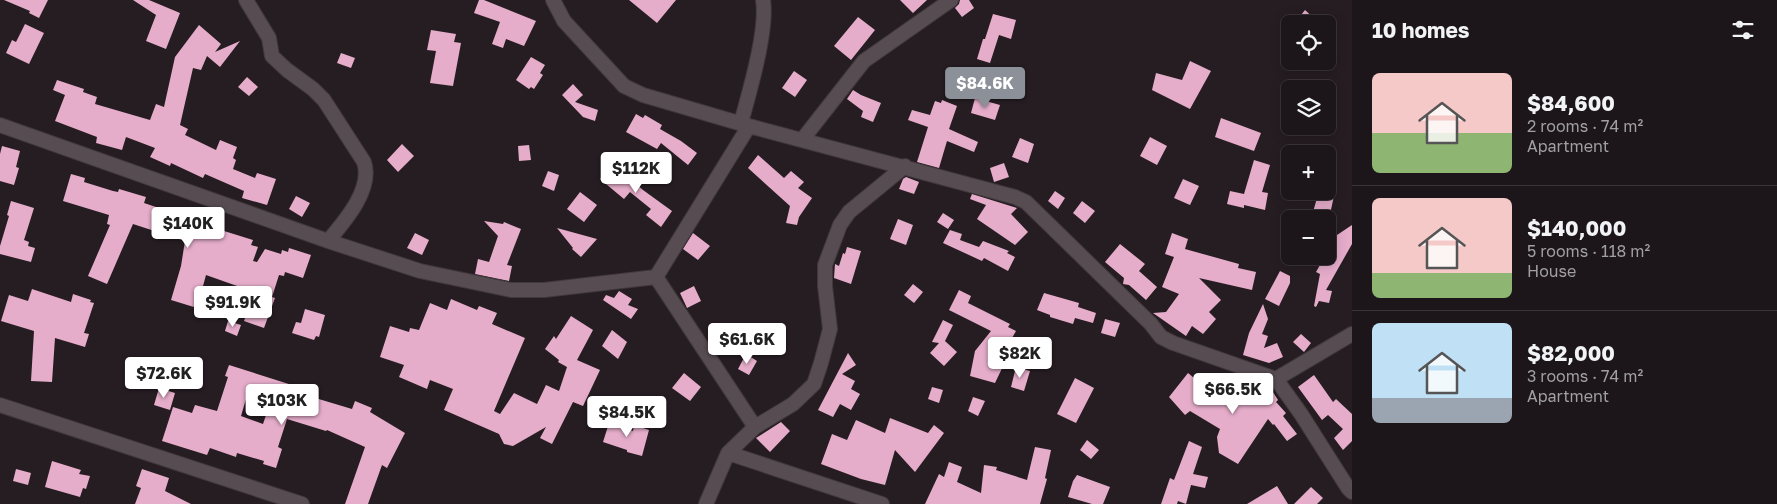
<!DOCTYPE html>
<html lang="en">
<head>
<meta charset="utf-8">
<style>
  :root { --surface:#1c161a; --page:#251f23; --text:#f1f3f6; --muted:#a09fa2; --line:#3a3539; --accent:#8c9099 }
  body { margin:0; font-family:"Golos Text",sans-serif; background:var(--page); color:var(--text); height:100vh; display:flex; flex-direction:column; font-size:19px; white-space:nowrap }
  * { box-sizing:border-box; margin:0 }
  p { font-size:16px; color:var(--muted) }
  .icon { flex:none; width:28px; height:28px; fill:none; stroke:currentColor; stroke-width:2; stroke-linecap:round; stroke-linejoin:round }
  .map { position:relative; flex:1; overflow:hidden }
  .sheet { display:flex; flex-direction:column; background:var(--surface); width:425px }
  .sheet>* { flex:none }
  .controls { position:absolute; left:1281px; top:15px; display:grid; gap:10px }
  .controls a { display:grid; place-items:center; width:55px; height:55px; border-radius:8px; background:var(--surface); box-shadow:0 2px 12px #0003,0 0 0 1px var(--line); font-size:25px }
  .price { position:absolute; translate:-50% -42px; padding:0 11px; border-radius:5px; background:#fff; color:#222; font-size:16px; line-height:32px; filter:drop-shadow(0 1px 2px #0008) }
  .price::after { content:''; position:absolute; left:50%; top:30px; width:15px; height:11px; margin-left:-8px; background:inherit; clip-path:polygon(0 0,100% 0,50% 100%) }
  .price.current { background:var(--accent); color:#fff }
  ul { padding:0; list-style:none }
  li { display:flex; align-items:center; gap:15px; height:125px; padding:0 20px }
  li+li { border-top:1px solid var(--line) }
  li span { display:grid; place-items:center; flex:none; width:140px; height:100px; border-radius:8px; color:#555 }
  li>.icon { margin-inline-start:auto }
  span .icon { width:60px; height:60px; fill:#fffc; stroke-width:1 }
  li b { font-size:21px }
  h2 { display:flex; justify-content:space-between; align-items:center; height:60px; padding:0 20px; font-size:21px }
  main { display:flex; flex:1; min-height:0 }
  .map>svg:first-child { display:block }
  .building { fill:#e6adcb; fill-rule:evenodd }
  .lines { fill:none; stroke-linecap:round; stroke-linejoin:round }
  .minor-casing { stroke:#40383c; stroke-width:16 }
  .minor { stroke:#574c51; stroke-width:14 }
</style>
</head>
<body>
<main>
<div class="map">
<svg width="1352" height="504" viewBox="0 0 1352 504">
  <rect width="100%" height="100%" fill="#261d22"/>
  <path class="building" d="M4,0h44l-9,18 -10,-5 1,-2z
    M133,0h16l31,13 -14,36 -20,-8 10,-26z
    M479,0h5l52,21 -12,25 -18,-7 -3,9 -11,-4 8,-22 -26,-9z
    M629,0h47l-19,23z
    M900,0h27l-14,13z
    M960,0h9l5,8 -12,9 -7,-9 4,-4z
    M1305,10l15,14h-26z
    M993,14l23,6 -5,19 -12,-4 -9,28 -13,-4 6,-20h2z
    M858,17l17,13 -24,30 -17,-14z
    M25,24l19,9 -15,31 -23,-11 6,-13 4,2z
    M199,25l22,19 -6,8 25,-11 -20,26 -13,-11 -6,14 -8,-2 -13,57 8,4 -3,6 31,15 4,-10 17,7 -4,11 3,2 -3,9 22,9 2,-5 19,6 -9,26 -25,-7 2,-7 -39,-17 -2,4 -32,-15 -1,3 -20,-9 5,-9 -29,-11 -4,13 -26,-7 1,-6 -42,-16 10,-26 -12,-5 4,-10 27,9 -1,3 14,5 -2,7 55,16 6,-16 8,3 11,-50z
    M431,30l25,4 -2,8 7,1 -8,43 -23,-3 6,-32 -9,-1z
    M341,53l14,5 -4,10 -14,-5z
    M531,57l14,8 -5,8 3,2 -9,14 -3,-2 -2,2 -13,-9z
    M1190,61l21,10 -21,38 -38,-19 4,-17 26,7z
    M794,71l13,9 -12,17 -13,-9z
    M247,77l11,10 -9,9 -11,-9z
    M573,84l10,11 -8,7 23,8 -3,11 -12,-4 -21,-22z
    M853,90l8,5 20,8 -8,19 -12,-5 2,-6 -16,-12z
    M975,98l25,7 -5,15 -24,-7z
    M942,100l15,6 -8,23 29,13 -4,10 -27,-11 -8,27 -22,-6 11,-35 -20,-7 4,-10 18,5 5,-14 6,2z
    M636,114l7,4 2,-3 17,10 -2,4 21,12 16,12 -9,12 -27,-22 -4,6 -31,-17z
    M1221,118l40,15 -7,18 -39,-14z
    M1150,137l17,9 -10,19 -17,-9z
    M1020,138l14,6 -6,19 -16,-6z
    M402,144l12,12 -16,16 -11,-12z
    M529,145l2,15 -12,1 -1,-15z
    M2,146l18,5 -4,16 3,1 -5,17 -14,-4v-27z
    M758,155l26,23 7,-7 13,11 -6,6 14,10 -13,19 -2,8 -11,-2 4,-17 -42,-38z
    M1254,160l16,5 -8,27 6,1 -3,17 -21,-5v3l-17,-4 3,-13 14,3z
    M1004,163l5,14 -15,5 -4,-14z
    M614,164l29,26 29,21 -11,16 -15,-12 5,-6 -21,-17 -6,7 -24,-20z
    M548,171l11,4 -5,16 -12,-5z
    M71,174l14,4 -1,4 29,9 5,1 1,-3 27,8 -2,6 42,14 -3,7 24,6 1,-4 45,14 -2,5 7,2 -5,14 4,1 8,-13 16,5 1,-4 6,2 1,-4 22,7 -8,23 -18,-6 -1,4 -5,-1 -7,22 3,1 -11,30 -20,-7 10,-29 -48,-17 -9,33 -26,-8 10,-34 4,-25 -52,-17 -26,60 -19,-8 22,-51 -3,-1 2,-9 -46,-14z
    M906,177l13,5 -5,12 -15,-5 4,-10z
    M1183,179l16,7 -9,19 -16,-7z
    M1055,191l10,7 -7,11 -10,-8z
    M1319,191h16l-6,28h-18z
    M580,192l17,13 -13,17 -17,-13z
    M972,194l45,14 -6,6 17,18 -13,13 -38,-26 9,-14 -16,-6z
    M296,196l14,7 -8,14 -13,-8z
    M11,201l23,7 -10,32 5,2 -1,4 7,2 -4,14 -31,-8v-8l9,-30 -2,-1z
    M1082,201l13,10 -10,12 -12,-10z
    M943,213l11,7 -6,9 -11,-7z
    M898,219l15,6 -7,20 -16,-6z
    M484,221l19,3 1,-2 17,7 -14,36 5,1 -3,15 -34,-7 3,-15 11,3 9,-26z
    M1352,225v19l-26,46 6,1 -3,12 -10,-2 -3,6 -2,-1 6,-32 -4,-2 9,-16h3v-4l3,-6 -3,-2v-3z
    M557,228l40,11 -16,18 -9,-8 1,-1z
    M950,230l12,4 -2,6 19,7 4,-6 26,10 -2,2 8,4 -7,14 -24,-13 -2,3 -39,-18z
    M415,233l14,7 -7,15 -15,-7z
    M693,233l17,13 -12,14 -15,-11z
    M1172,233l16,6 -3,10 54,15 -1,4 18,4 -4,18 -53,-12 22,22 -12,12 7,7 -13,15 -11,-8 -6,10 -33,-23 13,-1 13,-18 -17,-7 12,-30 -9,-3z
    M1120,244l25,20 -6,7 18,16 -11,13 -17,-15 -6,-1 1,-6 -19,-16z
    M847,247l14,4 -10,33 -17,-6 1,-14 4,2 4,-13 2,1z
    M1280,271l10,5v7l-11,23 -14,-7z
    M913,284l10,8 -9,11 -10,-8z
    M694,286l7,15 -14,7 -7,-15z
    M32,289l39,13 2,-8 18,6 -1,2 4,1 -10,30 5,1 -4,13 -30,-9 -3,44 -21,-1 3,-50 -33,-10 8,-26 19,6z
    M959,290l12,6 -3,7 42,21 -2,3 8,4 -4,7 4,1 -21,44 -25,-7 5,-25 16,-20 -42,-21z
    M619,291l13,8 -4,6 10,4 -7,10 -28,-19 3,-5 8,3z
    M1044,293l35,10 -1,4 18,6 -3,10 -18,-5 -2,6 -23,-7v-2l-13,-5z
    M451,299l26,11 2,-4 18,7 -5,11 33,14 -31,73 6,3 14,-21 23,11 9,-19 13,6 8,-24 -9,-5 1,-2 -14,-11 9,-13 2,3 15,-23 22,14 -16,30 23,10 -17,36 -10,-4 -21,42 -12,-6 6,-11 -33,19 -9,-2 -5,-10 -55,-24 9,-21 -23,-9 -3,9 -28,-12 5,-12 -24,-8 10,-31 19,6 1,-4 9,2 11,-27 17,7z
    M1263,304l5,15 -6,15 6,2 -4,12 13,-5 6,14 -14,6 -26,-8 6,-22z
    M305,309l20,6 -6,22 -3,-1 -2,4 -22,-7 4,-11 5,1z
    M1105,319l15,4 -5,14 -14,-4z
    M943,320l10,5 -8,16 12,11 -13,14 -14,-13 9,-10 -7,-1z
    M228,321l13,4 -4,11 -12,-5z
    M612,330l15,12 -9,17 -16,-13z
    M1301,334l10,9 -7,9 -11,-10z
    M848,353l8,12 -14,9 13,7 -4,8 9,5 -9,16 -11,-6 -7,13 -15,-7z
    M746,354l11,7 -8,14 -11,-6z
    M229,365l85,27 -2,5 40,12 3,-8 17,7 -2,4 35,21 -18,35 -5,-3 -14,39h-23l20,-57 -38,-17 -1,1 -39,-12 -9,28 4,2 -6,19 -13,-4 1,-3 -27,-8 -1,4 -26,-9 -3,7 -45,-14 11,-34 19,6 3,-8 22,6 11,-34 -3,-1zM249,389l23,8 -9,27 -22,-8z
    M1016,367l14,4 -6,20 -13,-4z
    M684,373l17,14 -11,14 -18,-13z
    M1188,373l12,10 -1,2 25,17 13,-19 20,13 10,-11 2,1 9,14 -2,2 10,11 -3,3 14,18 -10,7 -13,-17 -1,1 -5,-6 -30,45 -19,-11 -2,-16 3,-8 -30,-18 -5,4 -16,-18z
    M1314,375l19,27 3,-3 16,15v27l-9,9 -9,-12 9,-9 -15,-14 -6,5 -24,-33z
    M1075,378l19,10 -18,35 -19,-9z
    M932,387l11,3 -4,13 -11,-4z
    M159,388l16,5 -5,17 -16,-5z
    M973,397l12,4 -7,15 -10,-5z
    M890,418l38,15 6,-8 10,8 -29,39 -20,-22 -10,35 -24,-6 -40,-15 11,-30 15,6 9,-20 29,13z
    M781,422l9,9 -20,21 -14,-14z
    M609,423l24,8 1,-6 15,5 -7,26 -15,-4v-2l-24,-8z
    M1087,440l12,10 -8,9 -11,-9z
    M1189,441l13,6 -9,27 15,3 -3,11 -14,-3 -5,19 -8,-3 -1,3h-16l9,-26 4,2z
    M1035,447l16,3 -6,28 2,1 -7,25h-115l14,-30 5,3 5,-15 13,5 -5,15 24,11 3,-28 13,2 -1,3 31,10z
    M52,461l29,9 -2,4 11,2 -4,13 -3,-1 -3,9 -35,-10z
    M16,469l15,4 -3,12 -15,-4z
    M142,469l27,9 -4,13 26,13h-56l6,-16 -5,-2z
    M1077,475l33,12 -7,17h-11l-24,-7 5,-16z
    M1277,486l11,18h-41z
    M1311,487l12,11 -6,6h-23z"/>
  <g class="lines">
    <defs>
      <path id="minor" d="M246,0l23,38 3,18 15,14 26,19 11,11 40,62c9,27 -19,59 -36,79
        M553,0l11,21 60,65 19,9 106,31 266,71 11,5 125,122 10,13 12,6 103,36 25,35 47,74 4,4
        M741,123c8,-30 27,-93 22,-123
        M0,125l328,116 92,30 91,19h33l112,-13
        M802,140l62,-79 87,-61
        M1276,379l76,-45
        M0,405l302,99
        M755,427l38,-23 21,-20 7,-21 9,-34 -5,-43v-21l15,-40 9,-13 56,-46
        M728,453l154,51
        M706,504l22,-51 27,-26 -99,-150 93,-151"/>
    </defs>
    <use href="#minor" class="minor-casing"/>
    <use href="#minor" class="minor"/>
  </g>
</svg>
<div class="controls">
<a><svg class="icon" aria-label="locate" viewBox="0 0 24 24"><circle cx="12" cy="12" r="6"/><path d="M12 2v4M12 18v4M2 12h4M18 12h4"/></svg></a>
<a><svg class="icon" aria-label="layers" viewBox="0 0 24 24"><path d="M12 4l9 5-9 5-9-5zM3 14l9 5 9-5"/></svg></a>
<a>+</a>
<a>−</a>
</div>
<b class="price current" style="left:985px;top:109px">$84.6K</b>
<b class="price" style="left:636px;top:194px">$112K</b>
<b class="price" style="left:188px;top:249px">$140K</b>
<b class="price" style="left:233px;top:328px">$91.9K</b>
<b class="price" style="left:747px;top:365px">$61.6K</b>
<b class="price" style="left:1020px;top:379px">$82K</b>
<b class="price" style="left:164px;top:399px">$72.6K</b>
<b class="price" style="left:1233px;top:415px">$66.5K</b>
<b class="price" style="left:282px;top:426px">$103K</b>
<b class="price" style="left:627px;top:438px">$84.5K</b>
</div>
<section class="sheet">
<h2>10 homes<svg class="icon" aria-label="filters" viewBox="0 0 24 24"><path d="M4 7h16M4 17h16"/><circle cx="9" cy="7" r="2"/><circle cx="15" cy="17" r="2"/></svg></h2>
<ul>
<li><span style="background:linear-gradient(#f6c9c9 60%,#8fb573 0)"><svg class="icon" aria-label="home" viewBox="0 0 24 24"><path d="M3 11l9-7 9 7M6 9v11h12V9"/></svg></span><div><b>$84,600</b><p>2 rooms · 74 m²</p><p>Apartment</p></div></li>
<li><span style="background:linear-gradient(#f6c9c9 75%,#8fb573 0)"><svg class="icon" aria-label="home" viewBox="0 0 24 24"><path d="M3 11l9-7 9 7M6 9v11h12V9"/></svg></span><div><b>$140,000</b><p>5 rooms · 118 m²</p><p>House</p></div></li>
<li><span style="background:linear-gradient(#bfe0f5 75%,#9aa5b1 0)"><svg class="icon" aria-label="home" viewBox="0 0 24 24"><path d="M3 11l9-7 9 7M6 9v11h12V9"/></svg></span><div><b>$82,000</b><p>3 rooms · 74 m²</p><p>Apartment</p></div></li>
</ul>
</section>
</main>
</body>
</html>
